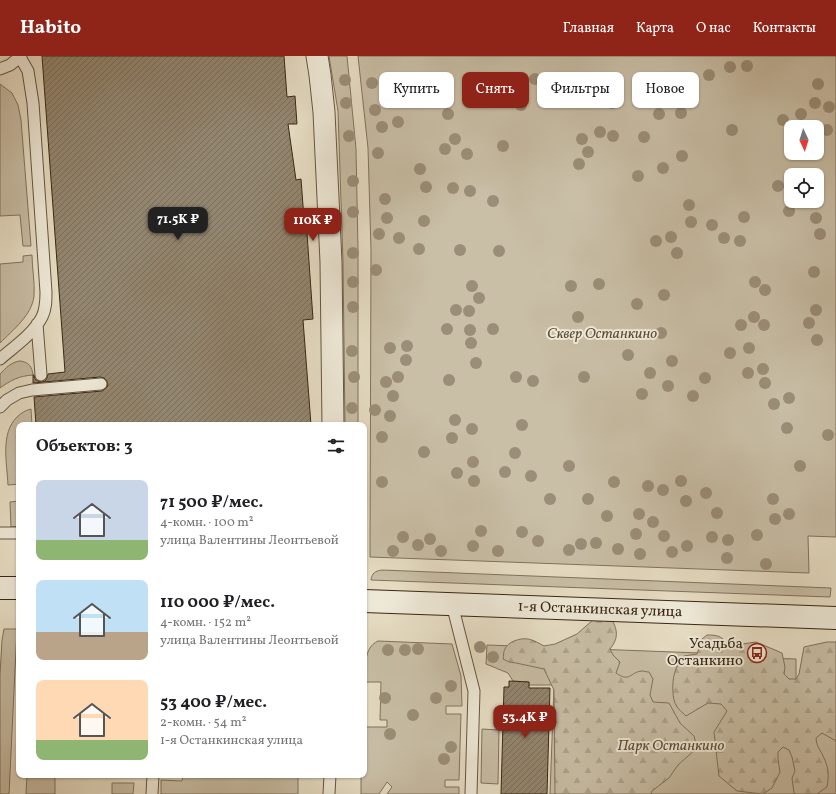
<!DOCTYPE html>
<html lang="ru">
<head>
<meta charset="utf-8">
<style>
  :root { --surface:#fff; --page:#f2f2f2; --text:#202124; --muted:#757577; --accent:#8f2418 }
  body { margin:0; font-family:Vollkorn,serif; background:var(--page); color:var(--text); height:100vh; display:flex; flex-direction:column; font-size:15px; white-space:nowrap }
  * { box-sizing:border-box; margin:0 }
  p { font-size:13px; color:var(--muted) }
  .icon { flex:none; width:22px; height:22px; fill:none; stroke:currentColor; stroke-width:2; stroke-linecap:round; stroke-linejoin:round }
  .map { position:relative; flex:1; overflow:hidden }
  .drawer { position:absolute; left:16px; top:366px; width:351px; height:356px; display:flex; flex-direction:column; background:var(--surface); border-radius:8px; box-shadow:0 1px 3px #0004 }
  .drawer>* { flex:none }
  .hud { position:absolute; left:379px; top:16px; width:380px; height:36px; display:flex; gap:8px }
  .needle { width:26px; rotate:176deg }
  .fabs { position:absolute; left:784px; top:64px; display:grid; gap:8px }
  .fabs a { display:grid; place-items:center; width:40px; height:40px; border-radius:8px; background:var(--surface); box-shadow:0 1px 3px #0004; font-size:20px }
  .price { position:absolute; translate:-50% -34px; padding:0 9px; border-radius:8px; background:var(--accent); color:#fff; font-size:13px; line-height:26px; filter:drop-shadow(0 1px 2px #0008) }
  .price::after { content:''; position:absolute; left:50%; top:24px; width:12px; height:9px; margin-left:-6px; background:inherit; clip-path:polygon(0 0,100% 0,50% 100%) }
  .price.on { background:#222; color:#fff }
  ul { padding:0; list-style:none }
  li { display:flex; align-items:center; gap:12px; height:100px; padding:0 20px }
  li span { display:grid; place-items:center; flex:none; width:112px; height:80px; border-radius:8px; color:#555 }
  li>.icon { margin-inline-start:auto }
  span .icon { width:48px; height:48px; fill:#fffc; stroke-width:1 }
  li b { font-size:17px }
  h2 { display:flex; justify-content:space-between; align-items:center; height:48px; padding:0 20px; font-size:17px }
  .pill { padding:0 14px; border-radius:8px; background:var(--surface); box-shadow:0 1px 3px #0004; font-size:14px; line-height:36px }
  .pill.on { background:var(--accent); color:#fff }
  header { display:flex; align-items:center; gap:24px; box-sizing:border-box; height:56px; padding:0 20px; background:var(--accent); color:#fff }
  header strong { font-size:19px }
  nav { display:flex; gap:22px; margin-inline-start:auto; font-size:14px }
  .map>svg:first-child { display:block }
  .green { fill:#c9bfa7; stroke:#81735e; fill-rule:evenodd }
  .forest { fill:url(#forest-firs); stroke:#81735e }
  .building { fill:url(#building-hatch); stroke:#392714 }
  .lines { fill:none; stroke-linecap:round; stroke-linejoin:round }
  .lane-casing { stroke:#645540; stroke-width:13 }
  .street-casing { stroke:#645540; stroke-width:23 }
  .secondary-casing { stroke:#392714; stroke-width:24 }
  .lane { stroke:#efead9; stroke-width:11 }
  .street { stroke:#efead9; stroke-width:21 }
  .secondary { stroke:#efead9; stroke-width:22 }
  .tree { fill:#9b8e78 }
  .labels { text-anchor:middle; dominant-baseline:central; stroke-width:4; stroke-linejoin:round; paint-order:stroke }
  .park-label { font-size:15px; font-style:italic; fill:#5d4d39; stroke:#efead9 }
  .street-label { font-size:15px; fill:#392714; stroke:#efead9 }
  .poi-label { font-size:15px; fill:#392714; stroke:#efead9; text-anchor:end }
</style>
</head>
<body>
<header>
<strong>Habito</strong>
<nav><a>Главная</a><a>Карта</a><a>О нас</a><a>Контакты</a></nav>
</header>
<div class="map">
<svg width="836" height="738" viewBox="0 0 836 738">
  <defs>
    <pattern id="forest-firs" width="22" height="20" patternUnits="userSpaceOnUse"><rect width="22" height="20" fill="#c9bfa7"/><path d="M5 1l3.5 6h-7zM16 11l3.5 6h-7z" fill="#ada48f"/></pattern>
    <pattern id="building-hatch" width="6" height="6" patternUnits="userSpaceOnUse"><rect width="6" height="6" fill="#938670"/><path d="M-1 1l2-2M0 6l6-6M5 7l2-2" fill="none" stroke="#796e5b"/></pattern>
  </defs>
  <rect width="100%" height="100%" fill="#e7dec5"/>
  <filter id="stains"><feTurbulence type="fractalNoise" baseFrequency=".005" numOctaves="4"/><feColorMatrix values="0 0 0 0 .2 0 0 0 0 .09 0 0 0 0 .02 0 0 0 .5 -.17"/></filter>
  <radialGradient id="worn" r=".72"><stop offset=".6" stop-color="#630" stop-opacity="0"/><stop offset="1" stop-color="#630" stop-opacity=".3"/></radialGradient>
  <path class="green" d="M329,0h18l9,93 2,101v175h-13l-2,-163 -5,-151z
    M358,0h478v481l-28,-1 1,37 -439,-16 1,-307 -3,-102zM791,71h26v26h-26zM791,119h26v26h-26z
    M0,28l12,9 6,12 3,15 10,126h-8l-3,-31 -20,1z
    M32,199c0,13 3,27 2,41 -2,19 -21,34 -34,47v-79l23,-2v-6z
    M20,305c9,1 12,6 13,14 -14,1 -22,5 -33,13v-14c6,-6 11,-12 20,-13z
    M31,353l1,16h-13v59l-11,1c-1,-22 -8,-51 9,-68 4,-4 9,-7 14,-8z
    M19,445v25l-8,1 -1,-25z
    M382,514l449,18 -1,9 -459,-17c1,-7 4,-9 11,-10z
    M4,573h13l-8,165h-9v-119l2,-35z
    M378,585l74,3 9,32 1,30h-16v8h15l-2,66h-14v7h14v7h-72l5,-7 -5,-5 -8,12h-18v-19h3v-48h23v-7h-7l1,-38h-16c1,-15 -2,-34 13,-41z
    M487,589l240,9 4,3 65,2v42l40,-41v134h-286l4,-109h-25v-3l-16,-1 -5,-8 -22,-9z
    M482,673l17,1 -1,54 -17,-1z
    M27,719h28v19h-29z
    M183,719h69l1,1 1,-1h44v19h-137v-14l21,1z
    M112,727h22l-1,11h-21z"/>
  <path class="forest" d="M610,561c8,12 9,21 0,32l3,6 7,7 -4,11c14,10 14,-1 26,-2 2,0 4,1 7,1l4,7 -3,16 3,7 16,1 11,20 14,13 3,12 -19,17 -9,13 -17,13 -1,3h-96l-1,-104 -10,-21 -28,-6 -7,-1 -6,-3c1,-3 0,-7 2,-10 1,-3 6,-7 9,-8 13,-5 19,-1 30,5l11,-2 22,-10 17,-15z
    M707,579c11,0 14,1 21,9h14l14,-2 26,11 3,14 -1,7 5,5h7l3,-5 5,-27 23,-5h9v99l-14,-8 -6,5c1,10 3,9 7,18 6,12 6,19 4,31l-10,7h-21l-2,-1 -2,-15 3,-7 -3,-14 -3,-7 -6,-3 -5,5v7l2,13 -8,16 -9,6 -26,-3 -18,-15 -5,-44 13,-21 -6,-7 -13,-1 -22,13c-3,-3 -7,-6 -9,-9 -3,-5 -4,-10 -4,-15 -1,-14 2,-26 11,-36l13,-2 5,-15z"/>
  <path class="building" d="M42,0h242l3,41 8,-1 2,28h-9l8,56 5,-1 3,40h2l7,100 -10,1 8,105h-275l-2,-28 68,-6 3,-2 2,-2 1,-3 -2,-4 -2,-2 -4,-1 -67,6v-8h1l1,4 3,2 4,1 3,-1 2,-3 1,-4 17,-2z
    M509,625l20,1v6h21l-3,106h-46l3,-107h5z"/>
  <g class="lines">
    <defs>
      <path id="lane" d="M0,13l10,-4 11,-9
        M37,268l4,51
        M0,303c14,-12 33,-25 42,-42 4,-8 4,-16 4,-25l-13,-189 -5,-32 -8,-14
        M0,351l7,-7 12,-7 13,-3 69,-6
        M0,477h19
        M452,548l22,87 -3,103
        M152,738l1,-19
        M329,738l1,-19"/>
      <path id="street" d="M317,0l3,19 4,37 7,150 2,163"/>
      <path id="secondary" d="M0,532h19
        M364,545l472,17"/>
    </defs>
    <use href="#lane" class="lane-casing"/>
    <use href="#street" class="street-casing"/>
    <use href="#secondary" class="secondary-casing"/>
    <use href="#lane" class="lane"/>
    <use href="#street" class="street"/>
    <use href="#secondary" class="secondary"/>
  </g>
  <g class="tree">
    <circle cx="747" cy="10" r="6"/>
    <circle cx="730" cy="11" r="6"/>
    <circle cx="709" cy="19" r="6"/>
    <circle cx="535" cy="23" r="6"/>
    <circle cx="345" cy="24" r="6"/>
    <circle cx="424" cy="24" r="6"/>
    <circle cx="372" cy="27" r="6"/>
    <circle cx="612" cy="28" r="6"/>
    <circle cx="818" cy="28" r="6"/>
    <circle cx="399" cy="32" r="6"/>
    <circle cx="549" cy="37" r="6"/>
    <circle cx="652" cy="38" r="6"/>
    <circle cx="585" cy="46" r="6"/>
    <circle cx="346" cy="47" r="6"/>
    <circle cx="612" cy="47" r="6"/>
    <circle cx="815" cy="47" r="6"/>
    <circle cx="521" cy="49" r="6"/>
    <circle cx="829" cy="51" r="6"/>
    <circle cx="375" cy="54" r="6"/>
    <circle cx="681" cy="57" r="6"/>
    <circle cx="448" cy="58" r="6"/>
    <circle cx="659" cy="58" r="6"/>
    <circle cx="801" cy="58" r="6"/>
    <circle cx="783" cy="64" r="6"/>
    <circle cx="398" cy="66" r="6"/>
    <circle cx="382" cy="71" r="6"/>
    <circle cx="732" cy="74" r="6"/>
    <circle cx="827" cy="74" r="6"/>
    <circle cx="600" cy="76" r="6"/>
    <circle cx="349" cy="80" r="6"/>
    <circle cx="613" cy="80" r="6"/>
    <circle cx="644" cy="81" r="6"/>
    <circle cx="455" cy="83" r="6"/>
    <circle cx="582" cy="83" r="6"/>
    <circle cx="503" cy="90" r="6"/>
    <circle cx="445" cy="93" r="6"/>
    <circle cx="588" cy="96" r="6"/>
    <circle cx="378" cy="97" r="6"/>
    <circle cx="467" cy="98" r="6"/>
    <circle cx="682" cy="100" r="6"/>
    <circle cx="579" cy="108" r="6"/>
    <circle cx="663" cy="112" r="6"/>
    <circle cx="420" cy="113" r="6"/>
    <circle cx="638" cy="120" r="6"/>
    <circle cx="353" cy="125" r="6"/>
    <circle cx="778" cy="130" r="6"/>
    <circle cx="426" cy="131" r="6"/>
    <circle cx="453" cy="132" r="6"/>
    <circle cx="470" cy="135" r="6"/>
    <circle cx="385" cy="143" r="6"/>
    <circle cx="493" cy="145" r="6"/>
    <circle cx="689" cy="149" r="6"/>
    <circle cx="789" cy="155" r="6"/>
    <circle cx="353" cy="156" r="6"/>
    <circle cx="744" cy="161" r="6"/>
    <circle cx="387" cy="162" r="6"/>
    <circle cx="816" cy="162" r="6"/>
    <circle cx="424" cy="165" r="6"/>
    <circle cx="691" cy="166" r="6"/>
    <circle cx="712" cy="169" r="6"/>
    <circle cx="379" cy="178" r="6"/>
    <circle cx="820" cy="178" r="6"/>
    <circle cx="671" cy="181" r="6"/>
    <circle cx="399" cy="182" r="6"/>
    <circle cx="724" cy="182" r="6"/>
    <circle cx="656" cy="185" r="6"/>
    <circle cx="740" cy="185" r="6"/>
    <circle cx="419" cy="193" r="6"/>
    <circle cx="460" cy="194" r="6"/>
    <circle cx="499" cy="195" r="6"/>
    <circle cx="353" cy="197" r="6"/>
    <circle cx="677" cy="197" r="6"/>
    <circle cx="376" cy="214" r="6"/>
    <circle cx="814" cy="216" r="6"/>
    <circle cx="353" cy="226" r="6"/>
    <circle cx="755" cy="226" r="6"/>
    <circle cx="599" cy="228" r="6"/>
    <circle cx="472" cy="230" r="6"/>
    <circle cx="571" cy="230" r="6"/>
    <circle cx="765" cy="234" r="6"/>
    <circle cx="664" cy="239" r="6"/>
    <circle cx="479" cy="242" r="6"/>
    <circle cx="637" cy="248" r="6"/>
    <circle cx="353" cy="251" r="6"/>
    <circle cx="456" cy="254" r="6"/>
    <circle cx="816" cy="254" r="6"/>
    <circle cx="469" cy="255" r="6"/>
    <circle cx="578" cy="261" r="6"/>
    <circle cx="754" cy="261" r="6"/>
    <circle cx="809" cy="267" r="6"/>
    <circle cx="741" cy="269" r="6"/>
    <circle cx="764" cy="269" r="6"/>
    <circle cx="447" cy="273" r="6"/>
    <circle cx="493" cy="273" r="6"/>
    <circle cx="470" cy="274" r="6"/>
    <circle cx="661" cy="277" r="6"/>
    <circle cx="817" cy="284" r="6"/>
    <circle cx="471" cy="287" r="6"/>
    <circle cx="407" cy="290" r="6"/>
    <circle cx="390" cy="292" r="6"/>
    <circle cx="749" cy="292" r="6"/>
    <circle cx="352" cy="295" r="6"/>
    <circle cx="730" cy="297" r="6"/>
    <circle cx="628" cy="299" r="6"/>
    <circle cx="406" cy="304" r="6"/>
    <circle cx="672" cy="305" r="6"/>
    <circle cx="476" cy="307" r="6"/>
    <circle cx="763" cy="313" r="6"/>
    <circle cx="650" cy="317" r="6"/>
    <circle cx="748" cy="317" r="6"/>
    <circle cx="354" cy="321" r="6"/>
    <circle cx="398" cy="321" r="6"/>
    <circle cx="516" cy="321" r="6"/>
    <circle cx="584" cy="321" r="6"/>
    <circle cx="705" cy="322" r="6"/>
    <circle cx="449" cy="324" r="6"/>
    <circle cx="533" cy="325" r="6"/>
    <circle cx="386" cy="326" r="6"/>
    <circle cx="765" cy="327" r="6"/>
    <circle cx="668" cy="330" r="6"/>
    <circle cx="642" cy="338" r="6"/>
    <circle cx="393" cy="340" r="6"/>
    <circle cx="693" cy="340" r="6"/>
    <circle cx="789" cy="342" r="6"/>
    <circle cx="774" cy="348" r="6"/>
    <circle cx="352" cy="352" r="6"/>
    <circle cx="375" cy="354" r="6"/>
    <circle cx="390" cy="360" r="6"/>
    <circle cx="455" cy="364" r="6"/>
    <circle cx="522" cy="369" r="6"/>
    <circle cx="787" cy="372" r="6"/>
    <circle cx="472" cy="373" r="6"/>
    <circle cx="828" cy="379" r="6"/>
    <circle cx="382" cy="381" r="6"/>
    <circle cx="452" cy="382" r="6"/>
    <circle cx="424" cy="396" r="6"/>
    <circle cx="515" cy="397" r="6"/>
    <circle cx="473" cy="406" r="6"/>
    <circle cx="569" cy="410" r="6"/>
    <circle cx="800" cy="410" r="6"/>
    <circle cx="505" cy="416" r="6"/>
    <circle cx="457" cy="417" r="6"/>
    <circle cx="531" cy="420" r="6"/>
    <circle cx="474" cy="425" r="6"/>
    <circle cx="681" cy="425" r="6"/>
    <circle cx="382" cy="426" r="6"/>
    <circle cx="614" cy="426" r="6"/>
    <circle cx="648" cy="430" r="6"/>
    <circle cx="663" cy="434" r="6"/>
    <circle cx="706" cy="437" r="6"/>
    <circle cx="550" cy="443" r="6"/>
    <circle cx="588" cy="443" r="6"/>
    <circle cx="773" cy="443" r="6"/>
    <circle cx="686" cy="445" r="6"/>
    <circle cx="717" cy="457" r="6"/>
    <circle cx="639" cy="458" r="6"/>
    <circle cx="789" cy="458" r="6"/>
    <circle cx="607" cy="460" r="6"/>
    <circle cx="775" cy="463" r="6"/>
    <circle cx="653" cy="466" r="6"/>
    <circle cx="481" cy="475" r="6"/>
    <circle cx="522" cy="476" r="6"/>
    <circle cx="636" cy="478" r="6"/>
    <circle cx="757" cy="479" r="6"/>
    <circle cx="664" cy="480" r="6"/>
    <circle cx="403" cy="481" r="6"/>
    <circle cx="712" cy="481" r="6"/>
    <circle cx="430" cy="483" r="6"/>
    <circle cx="728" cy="484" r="6"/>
    <circle cx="538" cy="485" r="6"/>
    <circle cx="596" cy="487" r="6"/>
    <circle cx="581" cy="488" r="6"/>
    <circle cx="418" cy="489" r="6"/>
    <circle cx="473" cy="490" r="6"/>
    <circle cx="687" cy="490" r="6"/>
    <circle cx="618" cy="493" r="6"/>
    <circle cx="569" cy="494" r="6"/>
    <circle cx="393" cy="495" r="6"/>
    <circle cx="441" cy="495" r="6"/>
    <circle cx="498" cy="495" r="6"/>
    <circle cx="672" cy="496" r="6"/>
    <circle cx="640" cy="498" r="6"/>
    <circle cx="727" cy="502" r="6"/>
    <circle cx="766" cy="508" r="6"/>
    <circle cx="480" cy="591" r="6"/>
    <circle cx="418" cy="593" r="6"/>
    <circle cx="388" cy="594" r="6"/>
    <circle cx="405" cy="594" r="6"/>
    <circle cx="493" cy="601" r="6"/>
    <circle cx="451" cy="630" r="6"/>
    <circle cx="385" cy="642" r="6"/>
    <circle cx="436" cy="642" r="6"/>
    <circle cx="413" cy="659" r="6"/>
    <circle cx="390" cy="678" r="6"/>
    <circle cx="451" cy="691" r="6"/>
    <circle cx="444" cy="703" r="6"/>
  </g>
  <defs>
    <symbol id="bus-ring" viewBox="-11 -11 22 22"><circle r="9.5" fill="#efead9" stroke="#8f2418" stroke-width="1.5"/><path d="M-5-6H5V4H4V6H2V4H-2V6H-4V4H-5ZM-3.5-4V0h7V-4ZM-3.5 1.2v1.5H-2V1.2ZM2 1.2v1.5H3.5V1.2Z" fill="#8f2418"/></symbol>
  </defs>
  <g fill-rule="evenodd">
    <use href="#bus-ring" x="746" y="586" width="22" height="22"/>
  </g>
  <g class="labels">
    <g class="park-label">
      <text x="602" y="278">Сквер Останкино</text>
      <text x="671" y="690">Парк Останкино</text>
    </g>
    <g class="street-label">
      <text transform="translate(600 554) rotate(2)">1-я Останкинская улица</text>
    </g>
    <g class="poi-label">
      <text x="743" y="588">Усадьба<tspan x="743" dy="17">Останкино</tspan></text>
    </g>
  </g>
  <rect width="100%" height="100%" filter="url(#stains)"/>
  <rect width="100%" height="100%" fill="url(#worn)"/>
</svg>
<div class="fabs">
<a><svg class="needle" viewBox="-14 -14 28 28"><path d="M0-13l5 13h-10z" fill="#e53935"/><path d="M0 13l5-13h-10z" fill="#757577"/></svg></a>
<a><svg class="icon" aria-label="locate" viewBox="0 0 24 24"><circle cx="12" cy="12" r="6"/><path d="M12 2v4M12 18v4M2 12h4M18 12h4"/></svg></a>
</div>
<b class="price on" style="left:178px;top:185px">71.5K ₽</b>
<b class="price" style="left:313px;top:186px">110K ₽</b>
<b class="price" style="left:525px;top:683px">53.4K ₽</b>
<div class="hud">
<a class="pill">Купить</a>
<a class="pill on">Снять</a>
<a class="pill">Фильтры</a>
<a class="pill">Новое</a>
</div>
<section class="drawer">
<h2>Объектов: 3<svg class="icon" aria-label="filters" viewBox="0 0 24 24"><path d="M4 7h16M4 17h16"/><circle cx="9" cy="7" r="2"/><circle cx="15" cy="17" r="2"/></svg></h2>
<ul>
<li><span style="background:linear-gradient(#c9d6e8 75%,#8fb573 0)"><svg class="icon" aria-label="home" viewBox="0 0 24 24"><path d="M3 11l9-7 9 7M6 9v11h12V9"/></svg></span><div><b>71 500 ₽/мес.</b><p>4-комн. · 100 m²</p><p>улица Валентины Леонтьевой</p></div></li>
<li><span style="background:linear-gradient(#bfe0f5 65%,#b9a48a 0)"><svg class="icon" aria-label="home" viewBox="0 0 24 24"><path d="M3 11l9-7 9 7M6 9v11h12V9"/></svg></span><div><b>110 000 ₽/мес.</b><p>4-комн. · 152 m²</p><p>улица Валентины Леонтьевой</p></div></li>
<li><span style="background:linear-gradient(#ffd9b3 75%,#8fb573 0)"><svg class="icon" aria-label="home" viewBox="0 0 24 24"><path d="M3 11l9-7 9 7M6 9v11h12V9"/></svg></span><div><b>53 400 ₽/мес.</b><p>2-комн. · 54 m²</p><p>1-я Останкинская улица</p></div></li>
</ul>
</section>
</div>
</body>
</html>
